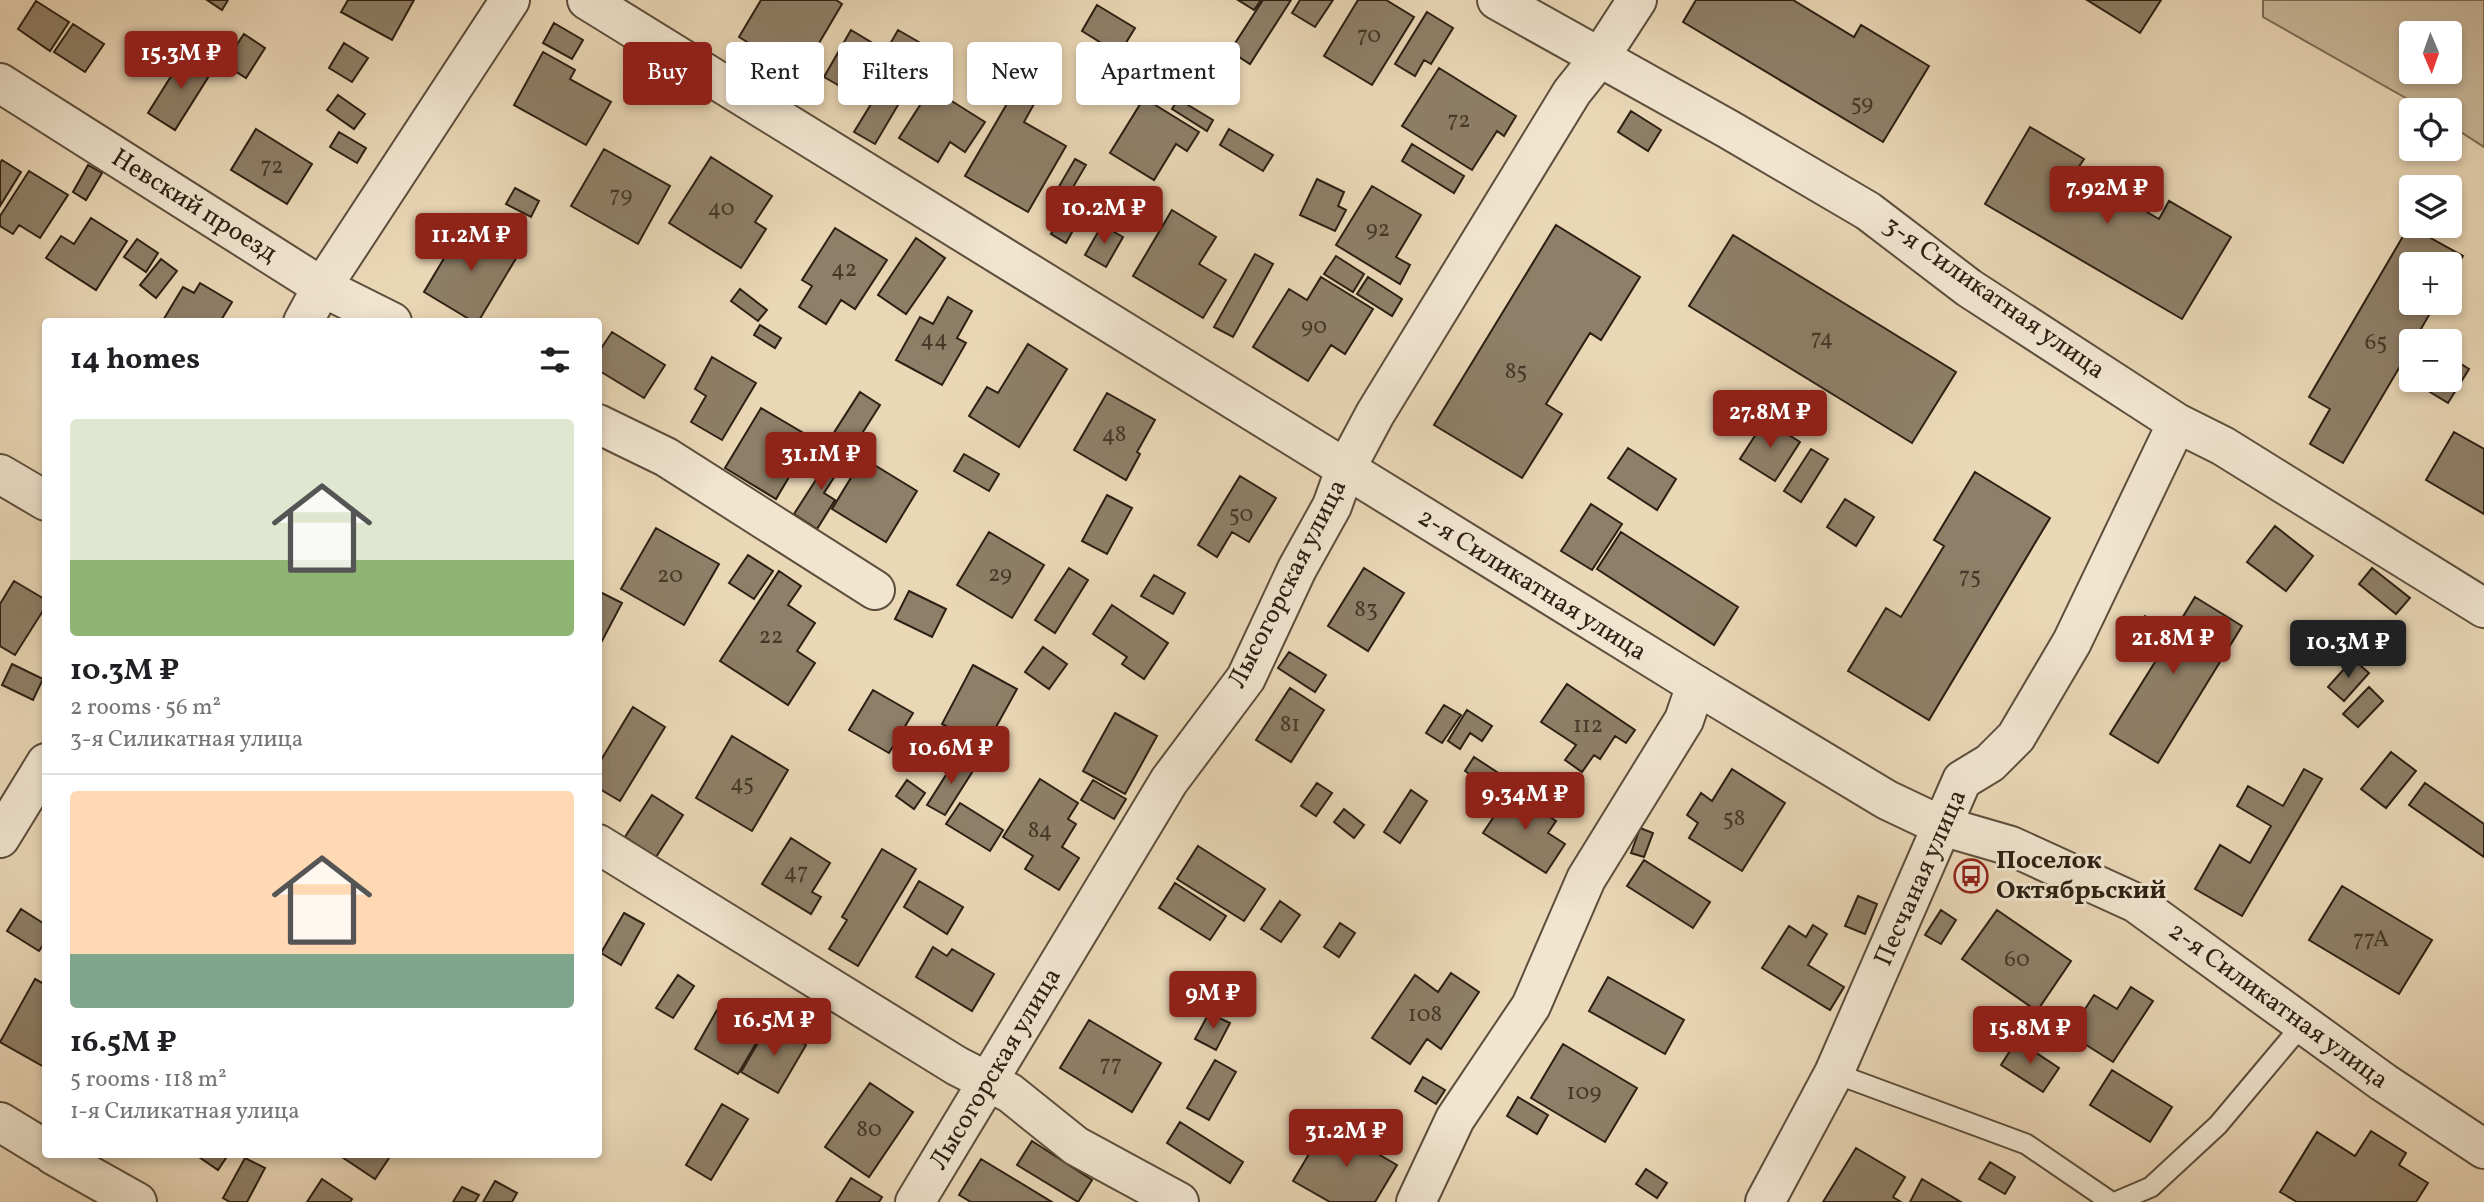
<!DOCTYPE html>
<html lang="en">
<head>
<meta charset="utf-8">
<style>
  :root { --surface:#fff; --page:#f6f6f6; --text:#202124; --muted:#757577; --line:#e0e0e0; --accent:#8f2418 }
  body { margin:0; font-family:Vollkorn,serif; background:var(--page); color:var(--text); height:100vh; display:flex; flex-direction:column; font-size:26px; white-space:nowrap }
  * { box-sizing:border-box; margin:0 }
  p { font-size:23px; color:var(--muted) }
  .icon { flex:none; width:38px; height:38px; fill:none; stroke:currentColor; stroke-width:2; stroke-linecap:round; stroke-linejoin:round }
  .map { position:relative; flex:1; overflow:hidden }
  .side { position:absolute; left:42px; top:318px; width:560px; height:840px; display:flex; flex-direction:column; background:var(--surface); border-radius:7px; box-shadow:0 4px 10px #0003 }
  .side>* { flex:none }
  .guide { position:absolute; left:623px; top:42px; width:665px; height:63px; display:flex; gap:14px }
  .needle { width:46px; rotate:178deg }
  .fabs { position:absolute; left:2399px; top:21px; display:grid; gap:14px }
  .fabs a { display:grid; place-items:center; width:63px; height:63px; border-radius:7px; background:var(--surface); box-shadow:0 4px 10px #0003; font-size:35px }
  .price { position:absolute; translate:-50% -60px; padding:0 16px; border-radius:7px; background:var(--accent); color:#fff; font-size:23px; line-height:46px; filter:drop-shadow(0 2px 4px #0008) }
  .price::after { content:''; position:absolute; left:50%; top:42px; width:21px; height:16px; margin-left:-10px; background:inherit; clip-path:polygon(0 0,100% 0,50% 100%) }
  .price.on { background:#222; color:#fff }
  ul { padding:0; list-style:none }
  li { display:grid; align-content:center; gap:14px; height:371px; padding:0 28px }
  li+li { border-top:2px solid var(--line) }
  li span { display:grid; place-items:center; height:217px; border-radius:7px; color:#555 }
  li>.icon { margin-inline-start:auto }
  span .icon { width:126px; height:126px; fill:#fffc; stroke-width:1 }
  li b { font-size:30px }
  h2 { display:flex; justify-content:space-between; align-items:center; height:84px; padding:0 28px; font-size:30px }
  .chip { padding:0 24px; border-radius:7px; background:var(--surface); box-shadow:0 4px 10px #0003; font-size:24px; line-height:63px }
  .chip.on { background:var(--accent); color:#fff }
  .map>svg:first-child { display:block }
  .green { fill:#cab89a; stroke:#7b6c56; stroke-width:2; fill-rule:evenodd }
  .building { fill:#8f7f68; stroke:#2c2013; stroke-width:2 }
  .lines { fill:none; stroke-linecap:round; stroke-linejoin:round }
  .service-casing { stroke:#5c4e3c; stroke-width:23 }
  .minor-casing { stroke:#5c4e3c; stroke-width:42 }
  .tertiary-casing { stroke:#5c4e3c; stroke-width:42 }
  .service { stroke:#f1e5d0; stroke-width:19 }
  .minor { stroke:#f1e5d0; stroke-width:38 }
  .tertiary { stroke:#f1e5d0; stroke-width:38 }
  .labels { text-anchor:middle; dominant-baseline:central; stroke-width:6; stroke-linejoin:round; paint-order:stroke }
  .number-label { font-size:23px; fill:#453828 }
  .street-label { font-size:26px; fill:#2c2013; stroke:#f1e5d0 }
  .poi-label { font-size:26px; font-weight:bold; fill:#2c2013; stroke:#f1e5d0; text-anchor:start }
</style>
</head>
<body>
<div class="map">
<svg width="2484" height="1202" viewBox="0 0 2484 1202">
  <rect width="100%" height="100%" fill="#ead7b6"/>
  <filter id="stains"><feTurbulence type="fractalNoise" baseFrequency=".00286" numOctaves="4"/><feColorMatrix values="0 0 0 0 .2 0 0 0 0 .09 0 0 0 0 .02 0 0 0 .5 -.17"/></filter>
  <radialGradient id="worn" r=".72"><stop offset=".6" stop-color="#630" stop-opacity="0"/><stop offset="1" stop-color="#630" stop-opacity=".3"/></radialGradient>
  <path class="green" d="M2263,0h221v147l-34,-22v-15h-23l-164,-93zM2412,33h38v39h-38z"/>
  <path class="building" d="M207,0h21l-6,10z
    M348,0h66l-22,40 -51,-28z
    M761,0h75l6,4 -33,56 -23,-14 -8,15 -39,-24z
    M1238,0h23l-7,10z
    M1263,0h28l-41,64 -20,-13z
    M1300,0h33l-18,27 -23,-14z
    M1358,0h28l28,17 -42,68 -48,-29z
    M1696,0h97l61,37 7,-12 68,41 -46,76 -200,-120z
    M2087,0h74l-21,33z
    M36,1l33,21 -19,29 -32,-22z
    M1097,5l38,23 -16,26 -37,-23z
    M1427,12l26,16 -22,36 -7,-4 -9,16 -20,-12z
    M554,23l29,17 -11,19 -29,-16z
    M73,24l31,20 -19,28 -31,-20z
    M851,30l35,21 12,-21 33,19 -56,95 -21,-12 17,-28 -47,-27z
    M244,34l21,14 -19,30 -22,-14z
    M344,43l24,15 -16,24 -23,-14z
    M1091,46l33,21 -4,7 -34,-21z
    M187,51l27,17 -39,62 -27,-17z
    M543,52l32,18 -5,9 41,23 -25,43 -72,-40z
    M1161,56l25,15 -11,20 -26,-16z
    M1439,68l77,48 -12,20 -7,-5 -25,39 -70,-44z
    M1150,83l19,11 -5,9 -19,-12z
    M931,88l54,34 -20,30 -15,-10 -12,20 -39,-24z
    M1015,90l20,12 -11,20 42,24 -38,66 -63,-36z
    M338,95l27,19 -11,15 -27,-19z
    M1144,98l55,34 -12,19 -11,-7 -22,36 -44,-27z
    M1178,99l35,21 -6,11 -35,-22z
    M1631,111l30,19 -13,21 -30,-19z
    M2030,127l54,32 -8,12 83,48 10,-18 62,36 -49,82 -197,-115z
    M256,129l56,35 -25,40 -56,-34z
    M1229,129l44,26 -10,16 -43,-26z
    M339,132l27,16 -9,15 -27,-16z
    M1412,144l52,32 -10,17 -52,-32z
    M604,149l66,37 -32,58 -67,-38z
    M711,157l61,39 -17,26 11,7 -25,39 -72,-45z
    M1075,159l11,6 -21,36 -11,-6z
    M2,160l19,12 -21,34v-43z
    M88,165l14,8 -16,27 -13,-8z
    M29,171l39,24 -28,43 -21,-13 -6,9 -13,-8v-10z
    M1317,179l27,13 -6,14 8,4 -11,21 -35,-16z
    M1372,186l49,29 -25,42 14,8 -10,19 -64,-39z
    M515,188l24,13 -8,16 -25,-13z
    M1068,205l14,9 -16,29 -15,-9z
    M1172,210l44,27 -17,27 27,16 -23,38 -70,-42z
    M91,218l36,23 -31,49 -50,-32 15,-22 13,8z
    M465,223l53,32 -40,67h-4l-50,-30z
    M1102,225l21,12 -17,30 -21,-12z
    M1556,225l84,52 -39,63 -11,-7 -44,71 16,10 -40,64 -88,-53z
    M2409,226l54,30 -13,23v-15h-38v39h24l-22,38h-2v5l-69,117 -33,-19 20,-35 -21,-12z
    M835,228l52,32 -32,49 -14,-9 -15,24 -27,-17 13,-21 -10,-6z
    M1733,235l223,137 -44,71 -223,-137z
    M916,238l29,20 -39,56 -28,-19z
    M137,239l21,14 -12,19 -22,-15z
    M1255,254l18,10 -40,73 -19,-10z
    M1336,256l28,18 -11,18 -29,-18z
    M161,259l16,12 -21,27 -16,-13z
    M1321,277l52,32 -28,45 -14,-9 -23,36 -55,-34 36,-58 18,11z
    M1368,277l34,22 -10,17 -35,-22z
    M200,283l32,19 -12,20h-58l21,-35 11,6z
    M740,289l27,21 -9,11 -27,-20z
    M948,297l24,14 -15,27 9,5 -24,42 -46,-25 24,-43 13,7z
    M760,325l21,13 -6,10 -21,-13z
    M612,332l53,33 -21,33 -46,-28v-17z
    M1028,344l39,25 -48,78 -50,-31 18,-29 11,6z
    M712,357l44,26 -34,57 -31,-18 15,-26 -11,-7z
    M2450,357l19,12 -21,34 -23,-14 6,-9h19z
    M860,392l20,13 -31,49 -21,-12z
    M1107,393l48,27 -18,32 3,2 -14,26 -52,-30z
    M761,408l51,30 -36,61 -51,-31z
    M1765,420l35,22 -25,39 -35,-22z
    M2454,432l30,17v65l-58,-34z
    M837,447l12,7 -25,39 11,7 -18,29 -23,-15z
    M1628,448l48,31 -19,31 -49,-32z
    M1811,449l17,10 -27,43 -17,-11z
    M964,454l35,20 -10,17 -35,-20z
    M863,458l54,33 -31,51 -54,-33z
    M1975,472l75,46 -121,202 -81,-49 38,-63 15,9 43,-71 -10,-6z
    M1240,476l36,22 -27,44 -17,-10 -15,25 -19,-12z
    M1107,495l25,13 -25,46 -25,-13z
    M1845,499l29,18 -18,29 -29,-19z
    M1591,504l31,20 -30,46 -31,-19z
    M2275,526l38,30 -27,35 -39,-29z
    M656,528l63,36 -35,61 -63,-36z
    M989,532l55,33 -32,53 -55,-33z
    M1621,532l117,75 -24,38 -117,-76z
    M748,555l25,16 -19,28 -25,-16z
    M1069,568l19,12 -33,53 -20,-13z
    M1364,568l40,25 -36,58 -40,-25z
    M2372,568l38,30 -14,16 -37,-30z
    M779,571l22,15 -13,19 27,18 -18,28 18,12 -27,42 -68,-44z
    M1154,575l31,18 -12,21 -32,-18z
    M14,581l32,19v6l-31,49 -15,-9v-42z
    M909,591l37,18 -14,28 -37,-18z
    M600,592l22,11 -20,38 -4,-2v-43z
    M2195,597l47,29 -84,137 -48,-29 45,-72 -28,-17 18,-29 28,17z
    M1112,605l56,38 -24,36 -22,-15 5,-7 -34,-23z
    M1043,647l24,17 -18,25 -24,-17z
    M1289,652l37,23 -11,17 -37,-24z
    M2353,659l16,14 -25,28 -16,-14z
    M12,664l31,15 -10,21 -31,-15z
    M973,665l44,24 -32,58 -43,-23z
    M1567,684l68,46 -9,13 -11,-7 -15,23 -6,-4 -12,17 -17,-12 11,-15 -35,-23z
    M2369,687l14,14 -25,26 -15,-13z
    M1290,688l34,22 -33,52 -35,-22z
    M873,690l40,23 -24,40 -40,-23z
    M1444,705l17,10 -19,28 -16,-10z
    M633,707l32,20 -45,74 -22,-13v-23z
    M1467,710l25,16 -10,15 -12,-8 -10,16 -12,-8z
    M1115,713l42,23 -32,58 -42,-23z
    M732,736l56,34 -36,61 -56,-33z
    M2391,752l25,19 -30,37 -25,-19z
    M958,756l18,10 -31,49 -18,-10z
    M1474,757l29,19 -9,14 -29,-19z
    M1732,769l53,34 -43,68 -53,-33 9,-15 -11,-8 14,-22 11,8z
    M2304,769l18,10 -80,137 -47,-27 25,-44 30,18 21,-37 -34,-20 11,-20 35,20z
    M1040,779l38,24 -10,16 8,5 -14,23 17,11 -20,32 -34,-21 8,-13 -30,-19z
    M907,780l18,13 -11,16 -18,-13z
    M1093,780l33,19 -12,20 -33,-19z
    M1317,783l15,10 -16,23 -15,-10z
    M2425,783l59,41v33l-75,-52z
    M1411,790l16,11 -27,42 -16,-11z
    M1511,791l45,30 -8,12 17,11 -19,29 -63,-40z
    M652,795l31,20 -27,42 -31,-20z
    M960,803l43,27 -13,21 -44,-27z
    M1344,809l20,16 -10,13 -20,-16z
    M1640,828l13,5 -9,24 -13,-4z
    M791,838l39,25 -18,29 9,5 -10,17 -49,-30z
    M1198,846l67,43 -21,32 -67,-42z
    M882,849l34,20 -58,97 -29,-17 18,-29 -5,-3z
    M1644,860l66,42 -17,26 -66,-42z
    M919,881l44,26 -16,27 -43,-27z
    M1175,883l51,33 -16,24 -51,-32z
    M2342,886l90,54 -33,54 -90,-54z
    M1858,896l19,8 -12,30 -20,-8z
    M1280,901l20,14 -19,27 -20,-13z
    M21,909l25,16v16l-7,10 -32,-20z
    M1941,910l15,10 -15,24 -16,-9z
    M1997,910l74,51 -34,50 -75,-52z
    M624,913l20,11 -23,41 -20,-12z
    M1340,923l15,10 -16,24 -15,-10z
    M1813,925l14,9 -19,31 36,22 -14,23 -68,-42 27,-42 17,11z
    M933,947l14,9 5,-7 42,25 -22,37 -56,-34z
    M1451,973l28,19 -38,57 -14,-10 -17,25 -38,-26 43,-63 23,17z
    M678,975l16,11 -21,32 -17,-10z
    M1608,977l76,43 -19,34 -76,-43z
    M35,979l11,6v83l-46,-26z
    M2131,987l22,14 -40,61 -44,-28 25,-39 23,14z
    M721,1003l44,25 -27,46 -43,-25z
    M1209,1013l21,10 -14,27 -21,-11z
    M1089,1020l72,43 -29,49 -72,-44z
    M769,1024l37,21 -28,48 -37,-21z
    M2017,1040l42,28 -16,24 -42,-27z
    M1563,1044l74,44 -32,54 -74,-44z
    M1215,1060l21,12 -27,48 -22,-12z
    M2112,1070l60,37 -22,35 -60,-37z
    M1423,1077l22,13 -9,14 -21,-13z
    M870,1083l43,29 -44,65 -44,-30z
    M1518,1097l30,18 -11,19 -30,-18z
    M722,1104l26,15 -37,61 -25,-15z
    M1180,1122l63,40 -13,21 -63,-40z
    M1346,1130l17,10 4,-7 12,7 -6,11 24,14 -22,37h-45l-37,-21 29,-49 17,10z
    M2371,1131l35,22 -7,12 29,18 -12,19h-119l-17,-10 37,-60 38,24z
    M1032,1141l60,39 -14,22 -61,-37z
    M1856,1148l49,29 -12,20 8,5h-78z
    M196,1155h32l-10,15z
    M339,1155h52l-16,24z
    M245,1158l20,10 -18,34h-17l-7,-4z
    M981,1159l71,43h-81l-12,-7z
    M1990,1162l25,15 -10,17 -26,-15z
    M1646,1169l21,14 -10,15 -21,-14z
    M851,1178l31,19 -3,5h-43z
    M322,1179l30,20 -2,3h-43z
    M1922,1179l39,23h-51z
    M495,1181l22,12 -5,9h-29z
    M462,1187l17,8 -4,7h-22z"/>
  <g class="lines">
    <defs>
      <path id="service" d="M1834,1073l192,71 85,58
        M2116,1202l35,-15 67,-62 84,-100"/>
      <path id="minor" d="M1497,0l231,129 140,82 101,77 208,135 46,23 261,162
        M0,83l322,204 70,35
        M303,322l19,-35 188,-287
        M598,424l68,33 209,133
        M0,474l46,27
        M1942,826l69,20 125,57 247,179 101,67
        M0,838l46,-75
        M598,844l359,222 53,27 66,53 103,56
        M0,1122l46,28
        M53,1155l84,47
        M915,1202l254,-421 77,-103 51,-109 35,-63 13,-36 30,-56 197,-322 28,-35 37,-57
        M1416,1202l39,-83 76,-113 55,-127 98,-159 12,-35
        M1765,1202l69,-129 128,-293 28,-17 26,-26 56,-95 105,-219"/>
      <path id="tertiary" d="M587,0l1109,685 191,115 55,26"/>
    </defs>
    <use href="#service" class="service-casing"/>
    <use href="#minor" class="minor-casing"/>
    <use href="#tertiary" class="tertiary-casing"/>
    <use href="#service" class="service"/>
    <use href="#minor" class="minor"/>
    <use href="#tertiary" class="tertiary"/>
  </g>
  <defs>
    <symbol id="bus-ring" viewBox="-11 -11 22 22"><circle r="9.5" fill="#f1e5d0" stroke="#8f2418" stroke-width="1.5"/><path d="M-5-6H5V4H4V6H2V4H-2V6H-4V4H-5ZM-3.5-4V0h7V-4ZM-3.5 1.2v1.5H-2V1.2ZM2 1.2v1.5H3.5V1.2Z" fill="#8f2418"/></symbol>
  </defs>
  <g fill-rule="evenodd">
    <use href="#bus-ring" x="1952" y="857" width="38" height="38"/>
  </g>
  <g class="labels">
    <g class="number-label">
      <text x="1369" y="36">70</text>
      <text x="1862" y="104">59</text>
      <text x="1459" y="121">72</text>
      <text x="272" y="167">72</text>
      <text x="621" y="196">79</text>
      <text x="721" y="209">40</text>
      <text x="1378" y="230">92</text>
      <text x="844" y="270">42</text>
      <text x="1314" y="327">90</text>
      <text x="1822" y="339">74</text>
      <text x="934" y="340">44</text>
      <text x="2376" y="343">65</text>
      <text x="1516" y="372">85</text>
      <text x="1114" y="435">48</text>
      <text x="1241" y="515">50</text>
      <text x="1000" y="575">29</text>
      <text x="670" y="576">20</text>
      <text x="1970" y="577">75</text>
      <text x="1366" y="610">83</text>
      <text x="771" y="637">22</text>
      <text x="1290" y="725">81</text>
      <text x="1588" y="726">112</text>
      <text x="742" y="784">45</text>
      <text x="1734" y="819">58</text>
      <text x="1040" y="831">84</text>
      <text x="796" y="873">47</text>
      <text x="2371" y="940">77А</text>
      <text x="2017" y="960">60</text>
      <text x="1425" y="1015">108</text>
      <text x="1111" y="1065">77</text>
      <text x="1584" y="1093">109</text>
      <text x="869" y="1130">80</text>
    </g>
    <g class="street-label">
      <text transform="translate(194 206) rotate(32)">Невский проезд</text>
      <text transform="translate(1994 298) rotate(35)">3-я Силикатная улица</text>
      <text transform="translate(1288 584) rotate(-63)">Лысогорская улица</text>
      <text transform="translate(1532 585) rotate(32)">2-я Силикатная улица</text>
      <text transform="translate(1921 878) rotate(-66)">Песчаная улица</text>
      <text transform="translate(2278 1006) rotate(36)">2-я Силикатная улица</text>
      <text transform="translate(996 1069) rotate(-59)">Лысогорская улица</text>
    </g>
    <g class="poi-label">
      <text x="1996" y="861">Поселок<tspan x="1996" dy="30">Октябрьский</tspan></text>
    </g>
  </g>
  <rect width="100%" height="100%" filter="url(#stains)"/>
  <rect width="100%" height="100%" fill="url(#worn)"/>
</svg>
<div class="fabs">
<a><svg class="needle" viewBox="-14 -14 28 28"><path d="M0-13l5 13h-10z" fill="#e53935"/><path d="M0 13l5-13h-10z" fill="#757577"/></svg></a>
<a><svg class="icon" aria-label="locate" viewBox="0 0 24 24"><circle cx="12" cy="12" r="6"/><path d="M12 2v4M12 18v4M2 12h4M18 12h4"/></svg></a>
<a><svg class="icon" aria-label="layers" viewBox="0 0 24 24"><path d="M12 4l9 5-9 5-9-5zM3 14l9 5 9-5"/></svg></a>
<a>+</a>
<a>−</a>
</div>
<b class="price" style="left:181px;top:91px">15.3M ₽</b>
<b class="price" style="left:2107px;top:226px">7.92M ₽</b>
<b class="price" style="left:1104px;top:246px">10.2M ₽</b>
<b class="price" style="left:471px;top:273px">11.2M ₽</b>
<b class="price" style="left:1770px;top:450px">27.8M ₽</b>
<b class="price" style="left:821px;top:492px">31.1M ₽</b>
<b class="price" style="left:2173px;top:676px">21.8M ₽</b>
<b class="price on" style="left:2348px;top:680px">10.3M ₽</b>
<b class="price" style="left:951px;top:786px">10.6M ₽</b>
<b class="price" style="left:1525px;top:832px">9.34M ₽</b>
<b class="price" style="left:1213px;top:1031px">9M ₽</b>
<b class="price" style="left:774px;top:1058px">16.5M ₽</b>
<b class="price" style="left:2030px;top:1066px">15.8M ₽</b>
<b class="price" style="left:1346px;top:1169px">31.2M ₽</b>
<div class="guide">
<a class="chip on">Buy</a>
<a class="chip">Rent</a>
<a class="chip">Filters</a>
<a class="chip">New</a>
<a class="chip">Apartment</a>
</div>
<section class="side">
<h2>14 homes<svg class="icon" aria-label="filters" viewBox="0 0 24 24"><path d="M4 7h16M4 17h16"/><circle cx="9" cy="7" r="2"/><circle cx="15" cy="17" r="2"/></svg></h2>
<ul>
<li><span style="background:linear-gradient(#dfe7d0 65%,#8fb573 0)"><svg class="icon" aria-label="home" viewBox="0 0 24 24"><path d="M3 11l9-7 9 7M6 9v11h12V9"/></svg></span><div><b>10.3M ₽</b><p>2 rooms · 56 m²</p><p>3-я Силикатная улица</p></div></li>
<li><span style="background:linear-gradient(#ffd9b3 75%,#7fa58c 0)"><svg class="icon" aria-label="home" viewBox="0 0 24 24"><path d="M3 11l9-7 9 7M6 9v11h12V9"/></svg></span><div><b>16.5M ₽</b><p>5 rooms · 118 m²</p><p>1-я Силикатная улица</p></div></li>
</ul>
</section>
</div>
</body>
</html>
